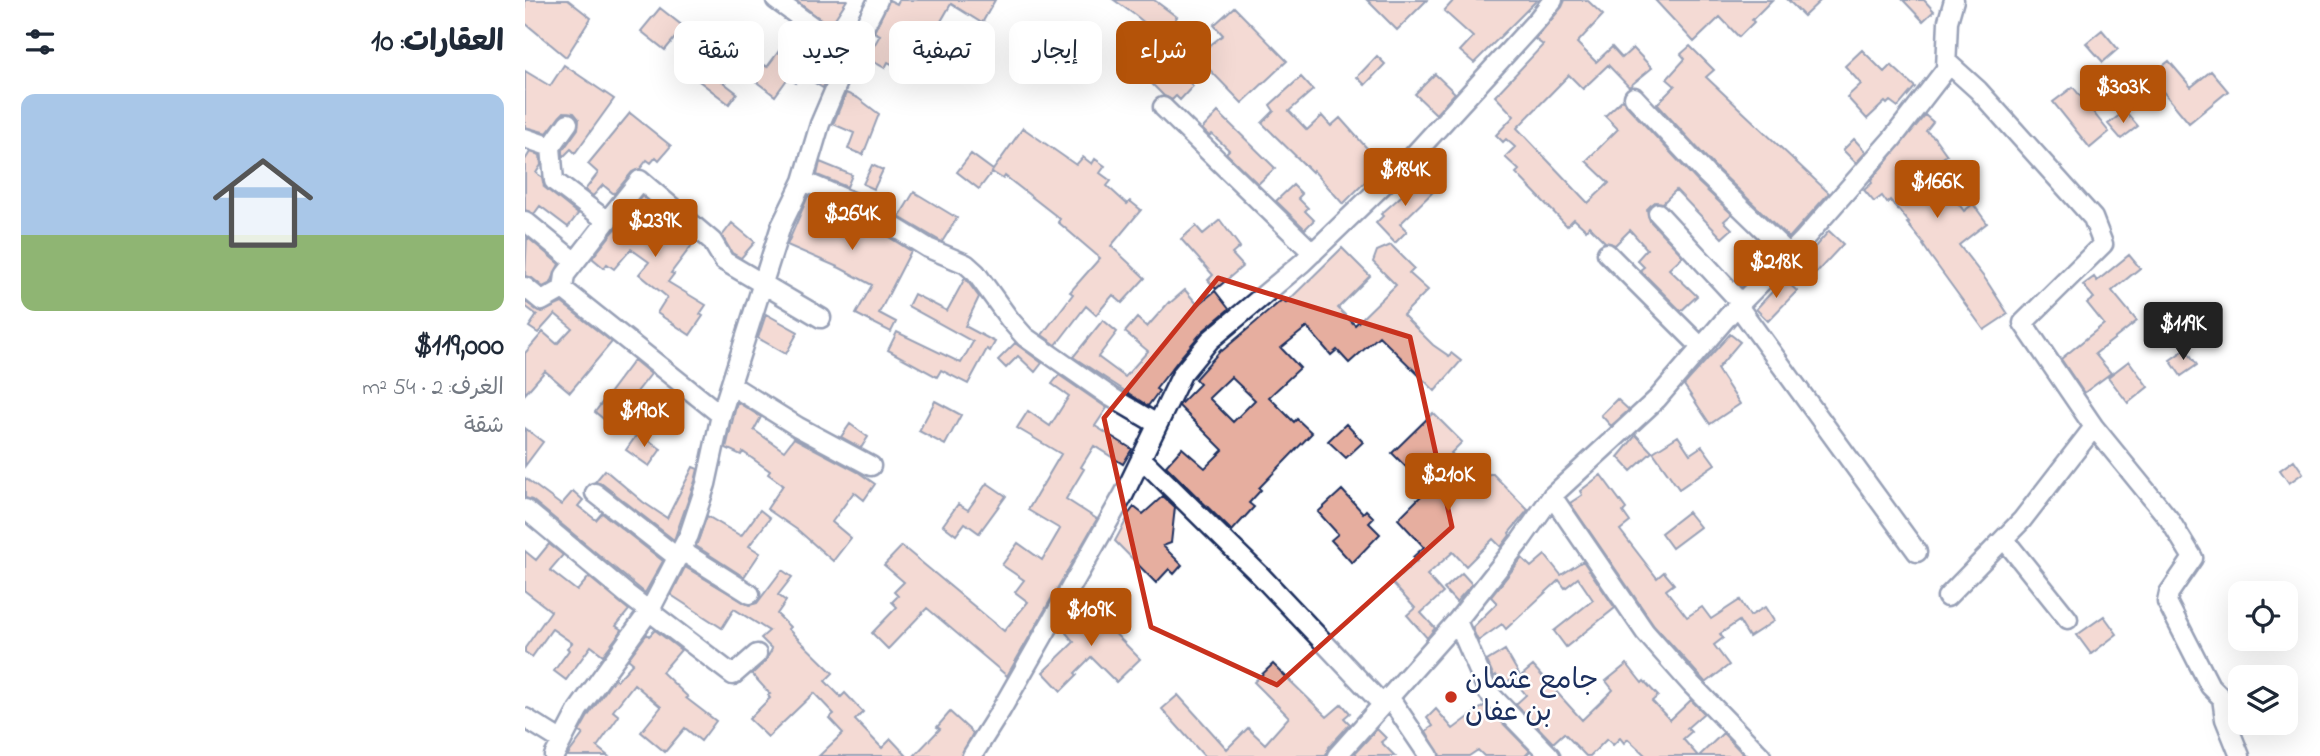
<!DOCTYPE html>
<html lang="ar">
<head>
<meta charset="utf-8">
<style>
  :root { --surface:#fff; --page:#f6f6f7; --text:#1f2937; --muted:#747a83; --line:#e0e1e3; --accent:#b45309 }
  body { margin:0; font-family:"Indie Flower","Playpen Sans Arabic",sans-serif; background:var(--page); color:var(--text); direction:rtl; height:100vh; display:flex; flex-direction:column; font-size:26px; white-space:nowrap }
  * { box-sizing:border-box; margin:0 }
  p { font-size:23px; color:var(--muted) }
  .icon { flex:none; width:38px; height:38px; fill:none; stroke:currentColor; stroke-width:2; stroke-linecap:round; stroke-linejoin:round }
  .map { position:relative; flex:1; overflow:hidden; direction:ltr }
  .details { display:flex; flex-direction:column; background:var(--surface); width:525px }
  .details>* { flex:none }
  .top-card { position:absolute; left:21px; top:21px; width:665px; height:63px; direction:rtl; display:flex; gap:14px }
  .tools { position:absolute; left:1703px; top:581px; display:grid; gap:14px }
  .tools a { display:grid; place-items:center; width:70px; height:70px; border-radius:14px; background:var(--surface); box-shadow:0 7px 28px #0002; font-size:35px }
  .price { position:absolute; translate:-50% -60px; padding:0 16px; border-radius:7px; background:var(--accent); color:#fff; font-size:23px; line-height:46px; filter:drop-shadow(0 2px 4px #0008) }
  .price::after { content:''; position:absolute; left:50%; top:42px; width:21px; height:16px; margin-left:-10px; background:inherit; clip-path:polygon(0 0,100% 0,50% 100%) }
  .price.selected { background:#222; color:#fff }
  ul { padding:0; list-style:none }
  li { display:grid; align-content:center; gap:14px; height:371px; padding:0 21px }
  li+li { border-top:2px solid var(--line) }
  li span { display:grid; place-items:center; height:217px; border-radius:14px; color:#555 }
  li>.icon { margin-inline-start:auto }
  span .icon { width:126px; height:126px; fill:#fffc; stroke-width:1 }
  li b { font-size:30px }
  h2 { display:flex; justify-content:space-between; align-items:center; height:84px; padding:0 21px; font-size:30px }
  .pill { padding:0 24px; border-radius:14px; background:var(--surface); box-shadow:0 7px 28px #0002; font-size:24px; line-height:63px }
  .pill.selected { background:var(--accent); color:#fff }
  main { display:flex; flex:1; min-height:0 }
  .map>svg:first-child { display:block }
  .building { fill:#e6ae9f; stroke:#1b2f5e; stroke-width:2; fill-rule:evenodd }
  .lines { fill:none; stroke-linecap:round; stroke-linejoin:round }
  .minor-casing { stroke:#1b2f5e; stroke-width:23 }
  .minor { stroke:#fff; stroke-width:18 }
  .marked { fill:none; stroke:#c8321e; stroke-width:5; stroke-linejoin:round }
  .poi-dot { fill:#c8321e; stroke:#fff; stroke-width:2.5 }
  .labels { text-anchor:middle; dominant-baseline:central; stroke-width:5; stroke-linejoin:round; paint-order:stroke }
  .poi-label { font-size:28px; fill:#1b2f5e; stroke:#fff; text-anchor:start }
</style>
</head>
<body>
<main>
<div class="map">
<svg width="1795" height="756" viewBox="0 0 1795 756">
  <rect width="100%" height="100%" fill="#fff"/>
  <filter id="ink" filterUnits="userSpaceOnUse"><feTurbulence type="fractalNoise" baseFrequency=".0143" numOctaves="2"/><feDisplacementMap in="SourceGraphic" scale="14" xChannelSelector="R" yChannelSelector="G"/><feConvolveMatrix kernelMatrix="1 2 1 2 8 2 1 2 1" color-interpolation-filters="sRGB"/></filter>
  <g filter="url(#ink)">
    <path class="building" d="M0,0h43l23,18 -25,39 -41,-34z
      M270,0h52l-17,26z
      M364,0l8,4 2,-4h96l-13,23 -31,-19 -15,26 27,16 -18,35 -24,-14 -6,9 -27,-14 -3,6 -18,-10 13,-23 -6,-3z
      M589,0h40l23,17 -17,24 -17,-13 3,-4 -11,-9z
      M842,0h60l-30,30z
      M929,0h83l-63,63 -14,-12 13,-14 -29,-26z
      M1040,0h22l16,15 -26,28 19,19 16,-15 10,11 11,-10 19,20 -23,19 -21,-22 -25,24 -14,-14 -52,53 71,75 21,-20 -23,-22 32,-32 -13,-13 18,-17 3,6 72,77 34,32 -8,7 8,8 -10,9 -46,-48 -13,13 -8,-1 -8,7 3,12 33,35 -14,13 28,27 -16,15 -41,-41 4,-3 -7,-7 10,-11 -17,-19 -15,15 -10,-3 -16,-16 -3,4 -12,-11 -7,7 -51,-53 3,-3 -14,-13 10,-10 -9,-8 -3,3 -7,-7 18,-19 -19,-20 48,-51 -8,-6 27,-32z
      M1130,0h117l-20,20 2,2 -15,15 -19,-20 -26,25z
      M1263,0h33l-17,16z
      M1378,0h21l10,11 -11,10z
      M709,7l53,54 -45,42 -35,-36 -8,-13 24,-19 -9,-10z
      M135,8l24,19 -19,23 -24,-19z
      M271,28l18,14 -14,19 28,16 -5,11 -21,-13 -6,8 -8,-5 -13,18 -21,-16 11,-15 2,2z
      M1577,30l16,19 -15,13 -17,-19z
      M192,43l10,9 -17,20 27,21 -8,11 -39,-30z
      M1165,46l24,24 -8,7 123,116 -40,45 -75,-72 -57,-62 18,-18 -8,-7 18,-20 -4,-5z
      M1337,50l22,22 7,-7 24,22 -17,20 -8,-6 -3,3 -2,-2 -18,17 -20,-22 14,-13 -16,-18z
      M852,56l8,8 -20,21 -8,-8z
      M640,59l28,27 -13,14 -4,-4 -4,4 -8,-4 -18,-18z
      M1644,61l22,26 20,-16 17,20 -39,32 -39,-47z
      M39,65l50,34 -39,54 -4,-4 -8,8v-7l15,-21 1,-10 -5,-6 -10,-1 -17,21 -22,-6v-56l25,15z
      M910,74l20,19 -19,21 -21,-20z
      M776,77l12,13 -24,21 18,19 15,-14 9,10 9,-8 42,47 -39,39 -30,-34 -1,2 -50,-49 12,-12 -4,-6z
      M1548,87l36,45 -19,16 -37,-46z
      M321,93l12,5 21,16 -16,41 -15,-6 6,-16 -21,-9z
      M1600,111l13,15 -17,13 -13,-15z
      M693,112l57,56 -17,16 -32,-31 3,-3 -17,-16 -3,2 -7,-7z
      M105,113l41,33 -12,14 -3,-3 -5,6 -4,-3 -7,9 -8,3 -18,22 -11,-9 -10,11 -8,-6 13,-17 -10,-9z
      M1400,115l8,7 -7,9 8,6 13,18 -37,26 15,17 19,-14 20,27 9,-7 14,19 -28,22 27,35 22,34 -24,16 -53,-73 -8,-12 1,-1 -17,-21 2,-1 -19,-22 -3,3 -5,-7 -8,6 -10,-12 8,-7 -1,-2 4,-6z
      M498,128l53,37 7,-8 9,7 3,-5 10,7 -5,7 11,8 -4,5 20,18 3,-3 11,9 -30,36 34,32 -23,25 -9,-8 -17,20 -10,-9 -30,39 -14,-10 31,-41 -3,-2 30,-34 -42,-36 2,-3 -55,-43 -2,3 -11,-7 -13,17 -22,-17 14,-18 22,16z
      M1329,139l12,13 -10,11 -13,-13z
      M5,152l10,3 1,10 -5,8 6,4 2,10 34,27 -10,13 -28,-21 -6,8 -9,-4v-50z
      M295,162l32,13 -5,12 -30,-12z
      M347,165l11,5 -9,19 -11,-5z
      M897,173l13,17 -35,34 7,7 -12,12 -19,-20 7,-7 -2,-2 35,-31 -2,-2z
      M768,185l9,9 -4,4 10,10 -3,3 9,9 -9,9 -29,-28z
      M389,192l43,26 -15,24 -43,-25z
      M117,196l53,45 -24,32 3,1 -6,8 38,23 -6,9 3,2 -13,19 -33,-22 10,-16 -28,-23 10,-12 -18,-13 -17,20 -7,-5 -3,4 -12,-10z
      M283,196l44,18 59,37 -32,62 17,9 -5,10 -35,-18 16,-29 -32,-17 -53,-23z
      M695,220l20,27 -8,7 11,12 -27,23 -8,-9 5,-5 -32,-36 15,-13 7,8z
      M207,223l23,19 -14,16 -9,-5 -10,-17z
      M1304,231l14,13 -27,29 -12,-14z
      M2,237l32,27 -8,19 -8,4 -11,-9 -7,-2z
      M866,245l23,23 -5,5 19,17 -25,25 30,30 16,11 2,-3 10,8 -26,30 -56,-55 -30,27 -12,-13 -6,5 -24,-28 -26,21 19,20 -31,29 25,25 3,-3 15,14 -53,55 2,2 -12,13 5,4 -22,24 -66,-65 16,-18 23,20 18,-18 -44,-44 1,-2 20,-20 -5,-5 26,-29 1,1 61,-52 3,4 56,-55 28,28 -32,32 17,17 41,-40 -23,-23 4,-11zM706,377l24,23 -22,22 -24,-24z
      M1604,255l11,13 -28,23 25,30 -42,33 16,19 -27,20 -23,-34 43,-35 -17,-21 7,-5 -11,-13 11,-8 3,4z
      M440,278l14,19 -14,29 30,16 -5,9 -3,-2 -19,35 -27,-14 -4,7 -49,-27 9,-18 64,31 12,-21 -65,-36 6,-12 33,17z
      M1259,279l13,12 -29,30 -12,-12z
      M660,290l13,15 17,-14 14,18 -26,22 -22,26 -25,32 3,2 -11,15 -75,-49 30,-37 14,12 -19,25 27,20 23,-26 -23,-19 12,-14 10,9 22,-25 1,1z
      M0,302l17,10 20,-9 50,39 -42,50 -25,-21 -20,23v-41l18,-21 14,12 15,-16 -17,-14 -17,19 -9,-6 8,-12 -12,-9z
      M241,314l32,18 -12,22 -28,-16z
      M1205,334l10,8 -23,27 23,35 -30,20 -26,-39z
      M490,343l27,20 -7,9 -17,-16 -12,12 -8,-8z
      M1661,349l11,16 -16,11 -11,-16z
      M109,360l17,14 -40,51 -16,-13z
      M1604,361l19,26 -20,16 -20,-26z
      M534,375l48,33 -12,18 37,23 -9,15 -29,-18 -13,21 3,2 -18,30 31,20 -90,157 -80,-68 -39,41 -16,-16 25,-26 -5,-5 6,-6 -4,-4 10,-10 -20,-17 18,-19 102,85 24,-29 -13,-10 9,-12 -22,-15 16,-22 24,17 18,-31 -32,-19 33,-56 -44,-26 11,-17 22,15 19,-30 -17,-12z
      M1092,399l12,11 -18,16 -10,-11z
      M410,401l26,14 -16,30 -26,-14z
      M212,402l24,15 -7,13 30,21 10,-13 64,34 17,12 -11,16 -10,-8 -22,30 19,16 -18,23 -34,-30 -32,-22 16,-24 -15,-11 2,-3 -27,-19 -2,3 -15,-7z
      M908,413l29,29 -11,11 30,30 8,-9h4l35,36 -19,23 1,2 -9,12 -8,-8 -27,27 -13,-14 -26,23 16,18 -22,20 14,15 -8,10 -20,-23 8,-7 -23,-25 25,-22 -4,-4 11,-10 -26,-28 30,-30 -36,-36z
      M325,424l18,13 -7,11 -20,-11z
      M821,424l17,18 -17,16 -18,-17z
      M0,428l18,14 -18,24z
      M113,433l23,16 -12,17 -23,-16z
      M1111,435l16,17 -21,19 -13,-14z
      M1153,436l12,18 12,-8 13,18 -36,25 -26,-37z
      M1769,460l9,13 -14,10 -9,-13z
      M168,467l5,2 -3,12 -21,59 -72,-56 -7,-2 10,-12 38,32 24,16z
      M1076,475l25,34 -3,3 7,10 -10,8 37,48 7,-6 10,12 -8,6 21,27 15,-10 9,12 29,-19 10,16 15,-9 9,14 -25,16 -10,-16 -19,13 3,4 -9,7 15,20 -23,18 -52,-58 -84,-122 12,-8 -2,-4z
      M0,478l36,27 12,-14 10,9 -5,6 18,14 6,-7 61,48 -18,32 -113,-93 -7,-2z
      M462,483l19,13 -27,37 -14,-10 -9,12 -13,-10 15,-21 10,6z
      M817,490l21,23 3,-3 8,8 -5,5 11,11 -28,29 -21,-23 7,-6 -20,-22z
      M638,496l12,11 -4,36 -8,3 19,19 -8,9 -5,-5 -13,14 -41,-42 13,-24 -1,-1 7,-9 9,7z
      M235,510l10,8 -21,28 11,7 -16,24 -48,-31 11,-30 34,20z
      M1163,512l12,15 -28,21 -11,-15z
      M24,544l14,11 -13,15 27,21 12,-14 40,33 -13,16 6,4 -19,25 -12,-9 -25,34 -12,-9 15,-21 -2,-2 5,-5 -20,-14 -20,28 -7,-5v-4l26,-37 -26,-20v-40l11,9z
      M1020,555l16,20 22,-14 32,47 -49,39 -12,-16 39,-31 -15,-22 -13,10 -6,-8 -53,49 -4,-5 -24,17 -6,-13 25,-25 -6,-6 31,-39 9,9z
      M160,567l64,38 8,-2 25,-33 10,7 -14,18 8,6 -9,13 13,13 -2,2 45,44 -8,8 16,16 4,-4 18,19 -8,8 27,28 9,-9 16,17h-88l24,-23 -14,-15 5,-4 -20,-21 -46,44 -19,-18 21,-21 -2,-3 2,-1 -18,-20 13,-12 7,-13 -11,-11 8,-7 -35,-22 -12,19 -51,-33z
      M937,573l10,11 -16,18 -12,-13z
      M563,595l17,12 -7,9 42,43 -24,23 -25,-25 -16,16 2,2 -16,16 -18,-19 31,-30 -8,-9z
      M1579,616l13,18 -26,20 -14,-19z
      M130,630l26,20 -19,22 2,2 24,23 -2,1 30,23 -15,20 -16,-13 -20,24 -24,-20 20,-25 -27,-23 -21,27 6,5 -22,31 11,9h-41l16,-22 -4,-2 9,-16 26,-37 3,2 16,-18 -5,-4 19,-25 2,2z
      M980,650l14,24 -17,11 -6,-10 -2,2 -7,-16z
      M748,664l54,53 15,-13 8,9 -6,5 6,6 -22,24 -2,8h-122l-42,-47 16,-14 49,54 21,-21 17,16 24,-27 -35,-35z
      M1102,664l15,19 2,-2 14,15 -6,5 18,19 21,-20 13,13 -17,15 4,4 -8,7 15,17h-52l-18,-17 -4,4 -4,-5 -7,7 -6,-6 -17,17h-4l-22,-23 -11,10 -37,-39 10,-9 -11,-14 18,-15 49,54 31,-30 -7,-9z
      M960,705l45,46 -5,5h-41l-6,-6 -9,6h-29l-14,-25 7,-5 -6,-8 9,-9 17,20z
      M425,712l23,21 -12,23h-47l26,-27 -3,-2z
      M852,729l9,9 -5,4 14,14h-37l-3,-3z
      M1198,733l22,23h-46z"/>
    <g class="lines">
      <defs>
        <path id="minor" d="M251,0l74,54
          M1422,62l31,28 115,128 10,26 -80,79 71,104 -72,93 -75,77
          M1109,97l72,77 83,80
          M638,107l150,146
          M0,138l26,9 3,34 53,40 -42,54 -2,14 158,126
          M26,147l17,-24
          M278,181l54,23 71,44 38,16 10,9 34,47 15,17 86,60 46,27
          M1133,213l83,90
          M0,221l50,41
          M82,221l33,-41 72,61 12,20 97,57
          M1082,253l94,94
          M0,287l17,14 21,-12
          M1213,306l179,246
          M206,385l67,42 73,39
          M1569,427l75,92 24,39 -24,35 -2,9 43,84 12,12 3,21 15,37
          M616,458l120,118 121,128
          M70,493l83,65
          M1027,496l93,136 46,52 70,72
          M0,509l103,86 105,80 24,-21
          M1479,539l64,80
          M157,551l68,43
          M932,621l31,71 62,64
          M864,697l40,59
          M0,718l37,23
          M29,756l24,-46 72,-100 39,-75 17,-51 15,-69 60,-189 22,-45 17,-57 30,-70 28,-54
          M447,756l29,-46 123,-216 58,-120 28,-34 92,-77 108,-104 128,-140 15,-19
          M812,756l120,-135 64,-81 31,-44 105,-97 72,-84 75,-76 88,-100 54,-70 2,-48 6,-21"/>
      </defs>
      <use href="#minor" class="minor-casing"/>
      <use href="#minor" class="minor"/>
    </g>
  </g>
  <path d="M0 0H1795V756H0ZM693,278l192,59 42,190 -175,158 -126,-58 -47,-209z" fill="#fff" fill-opacity=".55" fill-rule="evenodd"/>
  <path class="marked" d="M693,278l192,59 42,190 -175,158 -126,-58 -47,-209z"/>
  <circle class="poi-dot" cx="926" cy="697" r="7"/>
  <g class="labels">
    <g class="poi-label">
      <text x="940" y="681">جامع عثمان<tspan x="940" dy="32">بن عفان</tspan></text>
    </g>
  </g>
</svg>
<div class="tools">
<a><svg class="icon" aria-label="locate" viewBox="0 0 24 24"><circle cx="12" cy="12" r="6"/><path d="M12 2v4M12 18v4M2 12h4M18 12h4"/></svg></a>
<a><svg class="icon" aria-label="layers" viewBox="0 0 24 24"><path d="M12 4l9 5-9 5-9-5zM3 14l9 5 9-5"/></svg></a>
</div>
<b class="price" style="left:1598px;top:125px">$303K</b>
<b class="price" style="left:880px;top:208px">$184K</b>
<b class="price" style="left:1412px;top:220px">$166K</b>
<b class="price" style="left:327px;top:252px">$264K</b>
<b class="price" style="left:130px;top:259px">$239K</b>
<b class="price" style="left:1251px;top:300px">$218K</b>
<b class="price selected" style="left:1658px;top:362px">$119K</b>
<b class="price" style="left:119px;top:449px">$190K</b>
<b class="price" style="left:923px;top:513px">$210K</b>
<b class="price" style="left:566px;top:648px">$109K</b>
<div class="top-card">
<a class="pill selected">شراء</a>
<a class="pill">إيجار</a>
<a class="pill">تصفية</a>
<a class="pill">جديد</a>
<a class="pill">شقة</a>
</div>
</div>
<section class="details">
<h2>العقارات: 10<svg class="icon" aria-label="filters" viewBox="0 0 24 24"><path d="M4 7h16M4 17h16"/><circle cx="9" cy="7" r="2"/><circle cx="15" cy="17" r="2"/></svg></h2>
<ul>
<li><span style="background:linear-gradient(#a9c7e8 65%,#8fb573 0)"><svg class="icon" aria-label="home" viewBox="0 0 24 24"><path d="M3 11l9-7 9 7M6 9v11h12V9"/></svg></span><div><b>$119,000</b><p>الغرف: 2 · 54 m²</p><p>شقة</p></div></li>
</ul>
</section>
</main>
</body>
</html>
